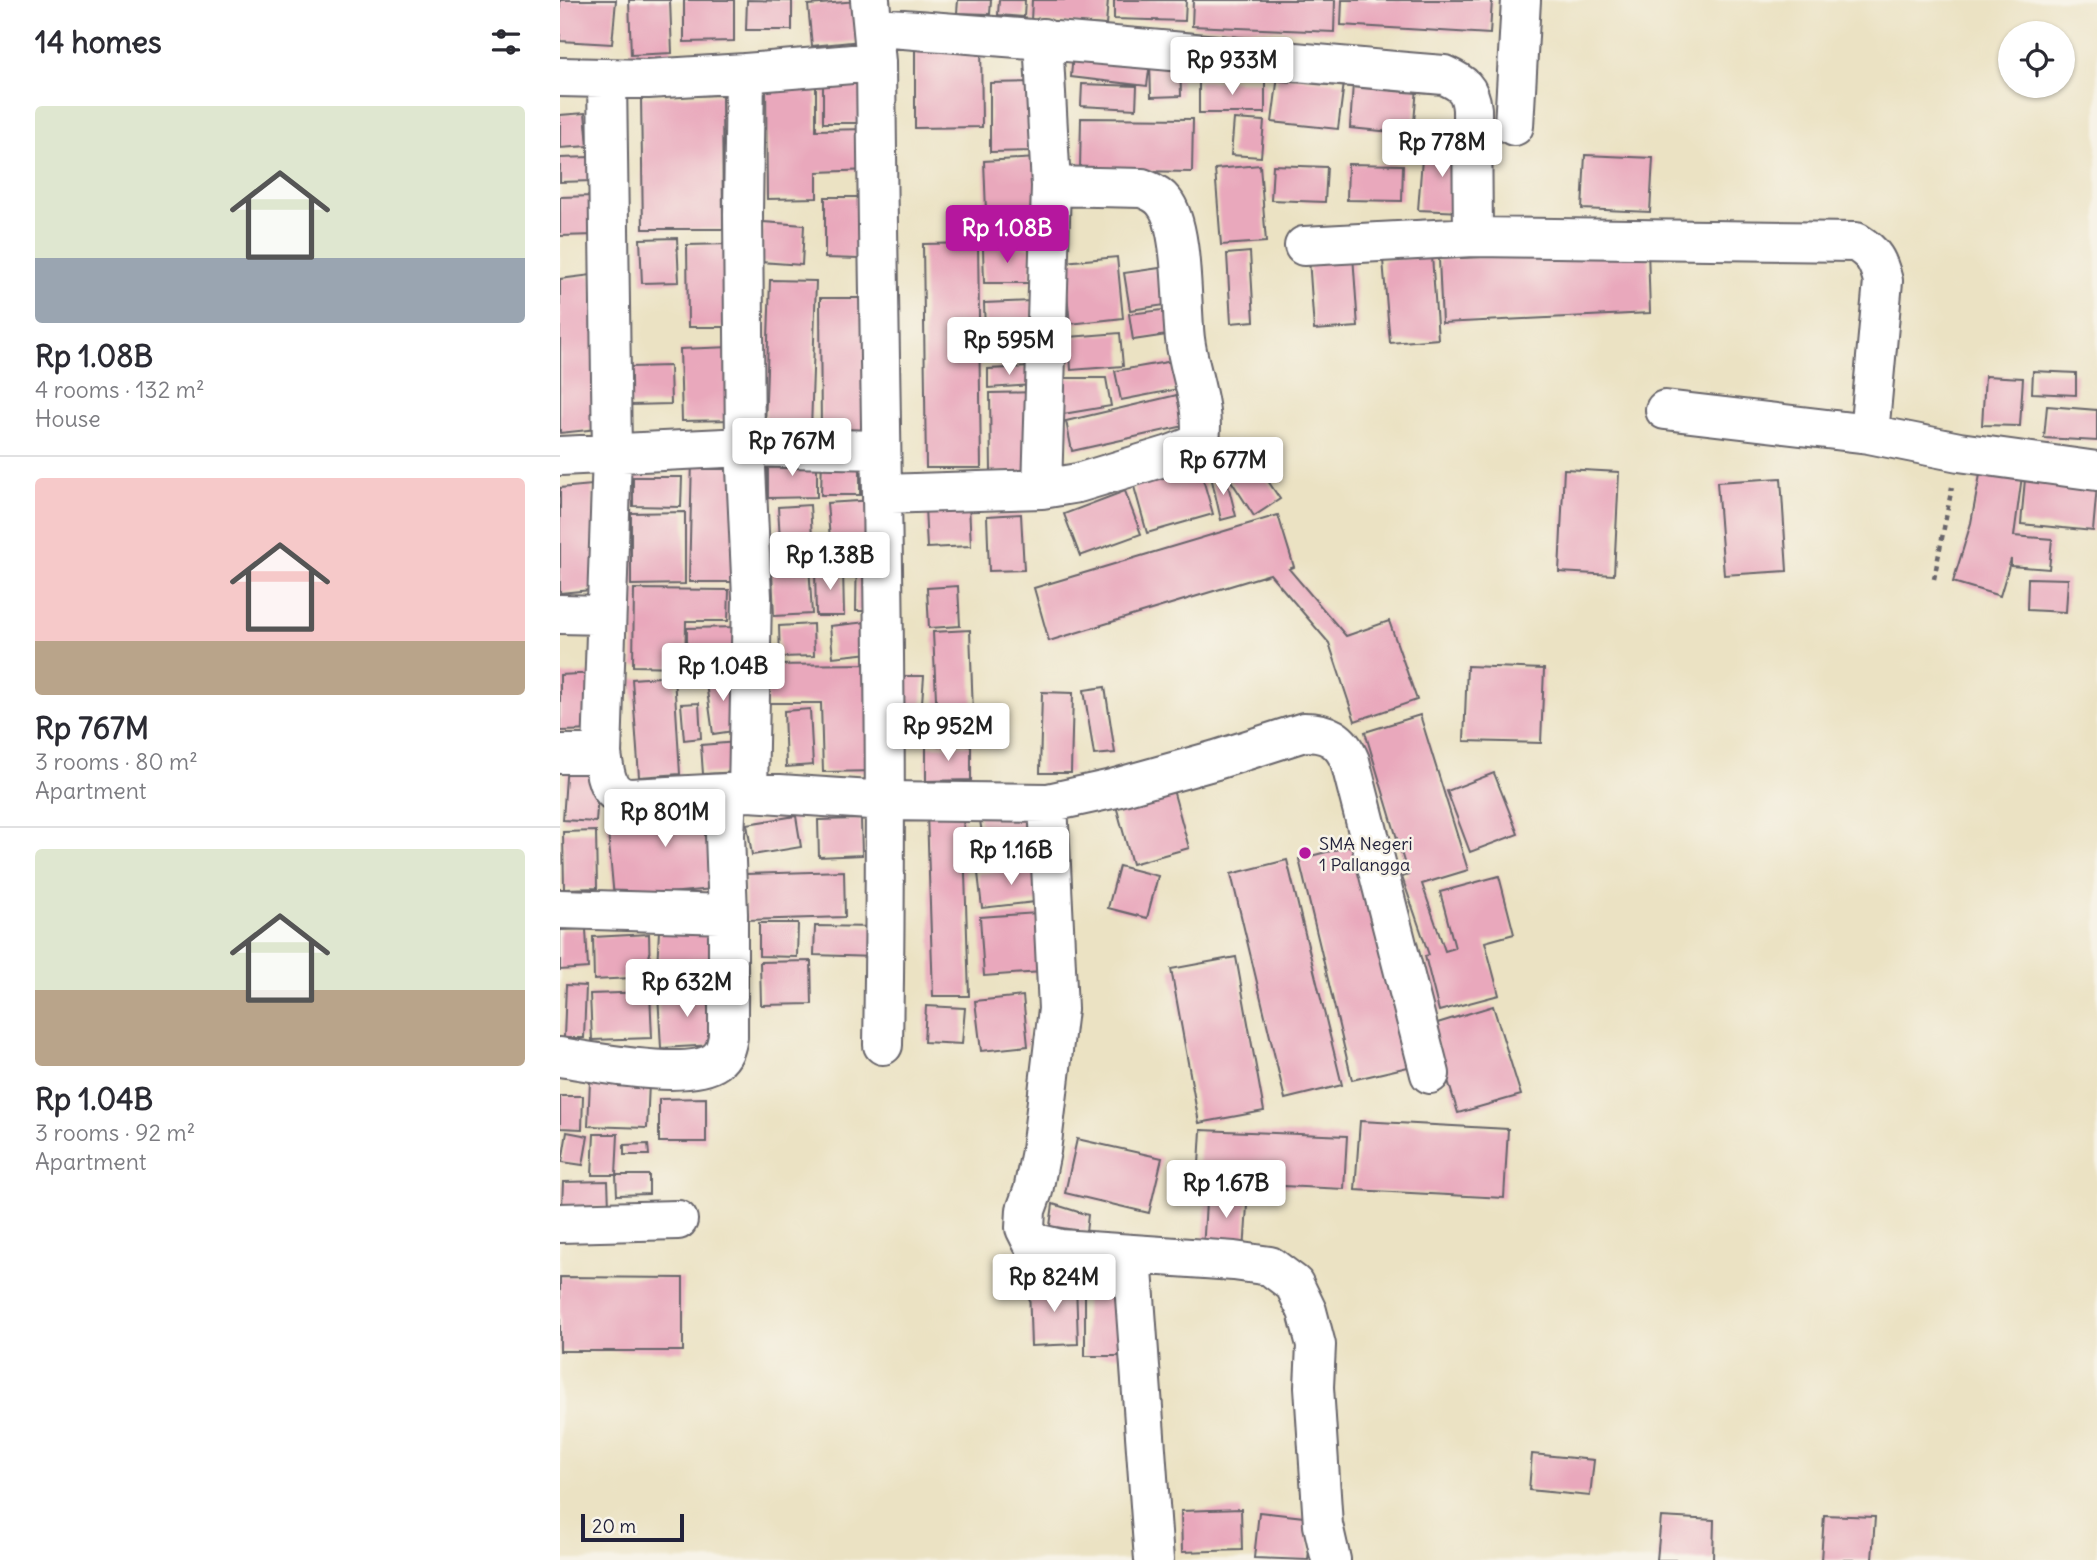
<!DOCTYPE html>
<html lang="en">
<head>
<meta charset="utf-8">
<style>
  :root { --surface:#fff; --page:#f7f7f7; --text:#2b2b33; --muted:#7c7c81; --line:#e1e1e2; --accent:#b5179e }
  body { margin:0; font-family:Delius,sans-serif; background:var(--page); color:var(--text); height:100vh; display:flex; flex-direction:column; font-size:26px; white-space:nowrap }
  * { box-sizing:border-box; margin:0 }
  p { font-size:23px; color:var(--muted) }
  .icon { flex:none; width:38px; height:38px; fill:none; stroke:currentColor; stroke-width:2; stroke-linecap:round; stroke-linejoin:round }
  .map { position:relative; flex:1; overflow:hidden }
  .side { display:flex; flex-direction:column; background:var(--surface); width:560px }
  .side>* { flex:none }
  .fabs { position:absolute; left:1438px; top:21px; display:grid; gap:14px }
  .fabs a { display:grid; place-items:center; width:77px; height:77px; border-radius:50%; background:var(--surface); box-shadow:0 2px 5px #0004; font-size:35px }
  .scale { position:absolute; left:21px; bottom:18px; width:103px; box-sizing:border-box; padding-left:7px; border:4px solid #22223b; border-top:0; font-size:19px; line-height:24px; white-space:nowrap; color:#22223b; -webkit-text-stroke:5px #f7f3e8; paint-order:stroke }
  .price { position:absolute; translate:-50% -60px; padding:0 16px; border-radius:7px; background:#fff; color:#222; font-size:23px; line-height:46px; filter:drop-shadow(0 2px 4px #0008) }
  .price::after { content:''; position:absolute; left:50%; top:42px; width:21px; height:16px; margin-left:-10px; background:inherit; clip-path:polygon(0 0,100% 0,50% 100%) }
  .price.active { background:var(--accent); color:#fff }
  ul { padding:0; list-style:none }
  li { display:grid; align-content:center; gap:14px; height:371px; padding:0 35px }
  li+li { border-top:2px solid var(--line) }
  li span { display:grid; place-items:center; height:217px; border-radius:7px; color:#555 }
  li>.icon { margin-inline-start:auto }
  span .icon { width:126px; height:126px; fill:#fffc; stroke-width:1 }
  li b { font-size:30px }
  h2 { display:flex; justify-content:space-between; align-items:center; height:84px; padding:0 35px; font-size:30px }
  main { display:flex; flex:1; min-height:0 }
  .map>svg:first-child { display:block }
  .building { fill:#e9a8bc }
  .lines { fill:none; stroke-linecap:round; stroke-linejoin:round }
  .minor-casing { stroke:#68656b; stroke-width:42 }
  .path { stroke:#68656b; stroke-width:4.5; stroke-dasharray:5 5; stroke-linecap:butt }
  .minor { stroke:#fff; stroke-width:38 }
  .poi-dot { fill:#b5179e; stroke:#f7f3e8; stroke-width:2.5 }
  .labels { text-anchor:middle; dominant-baseline:central; stroke-width:5; stroke-linejoin:round; paint-order:stroke }
  .poi-label { font-size:18px; fill:#22223b; stroke:#f7f3e8; text-anchor:start }
</style>
</head>
<body>
<main>
<section class="side">
<h2>14 homes<svg class="icon" aria-label="filters" viewBox="0 0 24 24"><path d="M4 7h16M4 17h16"/><circle cx="9" cy="7" r="2"/><circle cx="15" cy="17" r="2"/></svg></h2>
<ul>
<li><span style="background:linear-gradient(#dfe7d0 70%,#9aa5b1 0)"><svg class="icon" aria-label="home" viewBox="0 0 24 24"><path d="M3 11l9-7 9 7M6 9v11h12V9"/></svg></span><div><b>Rp 1.08B</b><p>4 rooms · 132 m²</p><p>House</p></div></li>
<li><span style="background:linear-gradient(#f6c9c9 75%,#b9a48a 0)"><svg class="icon" aria-label="home" viewBox="0 0 24 24"><path d="M3 11l9-7 9 7M6 9v11h12V9"/></svg></span><div><b>Rp 767M</b><p>3 rooms · 80 m²</p><p>Apartment</p></div></li>
<li><span style="background:linear-gradient(#dfe7d0 65%,#b9a48a 0)"><svg class="icon" aria-label="home" viewBox="0 0 24 24"><path d="M3 11l9-7 9 7M6 9v11h12V9"/></svg></span><div><b>Rp 1.04B</b><p>3 rooms · 92 m²</p><p>Apartment</p></div></li>
</ul>
</section>
<div class="map">
<svg width="1537" height="1560" viewBox="0 0 1537 1560">
  <rect width="100%" height="100%" fill="#f7f3e8"/>
  <filter id="ink" filterUnits="userSpaceOnUse"><feTurbulence type="fractalNoise" baseFrequency=".0143" numOctaves="2"/><feDisplacementMap in="SourceGraphic" scale="14" xChannelSelector="R" yChannelSelector="G"/><feConvolveMatrix kernelMatrix="1 2 1 2 8 2 1 2 1" color-interpolation-filters="sRGB"/></filter>
  <filter id="wash" filterUnits="userSpaceOnUse"><feTurbulence type="fractalNoise" baseFrequency=".00686" numOctaves="4" result="noise"/><feDisplacementMap in="SourceGraphic" scale="28" xChannelSelector="R" yChannelSelector="G"/><feGaussianBlur stdDeviation="1.57" result="paint"/><feColorMatrix in="noise" values="0 0 0 0 0 0 0 0 0 0 0 0 0 0 0 0 0 1.4 0 .05"/><feComposite in="paint" operator="in"/></filter>
  <g filter="url(#wash)">
    <rect width="100%" height="100%" fill="#ebe2c3"/>
    <g id="blocks">
      <path class="building" d="M0,0h56l-4,44 -52,-3z
        M69,0h41l2,53 -41,2z
        M124,0h50v41l-50,1z
        M187,0l45,1v29h-46z
        M398,0h33l-1,14 -33,-1z
        M439,0h26l-1,17 -26,-2z
        M472,0h76l-2,25 -75,-4z
        M554,0h72l-1,21 -71,-2z
        M633,0h142l-1,32 -142,-6z
        M782,0h150l-2,34 -149,-9z
        M298,1l3,40 -49,5 -4,-41z
        M355,38h66l1,89 -67,1z
        M513,53l77,9 -3,24 -76,-9z
        M620,61l1,35 -30,1 -1,-35z
        M263,70h51l-1,53h-50z
        M718,75l66,8 -6,46 -66,-7z
        M256,76v54l54,-1 1,41 -54,2v26l-50,1 -1,-122z
        M639,81h66v32h-66z
        M476,82l1,69 -47,1v-69z
        M793,83l64,4 -4,47 -63,-6z
        M522,84l55,2 -1,23 -55,-3z
        M162,95l1,134h-80l-2,-132z
        M25,113l3,33 -28,2v-33z
        M521,118l112,1 -1,53 -112,-2z
        M674,119l30,2 -3,36 -30,-2z
        M863,146l43,2 -3,64 -45,-2z
        M1025,155l68,3 -3,54 -68,-3z
        M31,157l1,24 -32,1v-24z
        M477,158l3,75 -53,3 -3,-75z
        M788,164l55,1 -1,36 -55,-1z
        M700,165l6,77 -45,3 -6,-76z
        M713,165l54,2 -2,35 -54,-2z
        M34,196l1,39 -35,1v-39z
        M265,197h36l-1,62 -35,-1z
        M203,222l41,3 -2,40 -41,-3z
        M117,238l2,44 -37,1 -2,-44z
        M418,243l3,225h-55l-3,-224z
        M172,244l2,83h-46l-1,-82z
        M471,247v36h-47l-1,-35z
        M1088,249l2,64 -208,10 -3,-64z
        M690,252l4,69 -23,2 -4,-69z
        M793,255l5,72 -44,3 -5,-72z
        M872,256l6,83 -48,4 -7,-83z
        M557,257l6,61 -53,6 -6,-62z
        M607,267l5,37 -42,6 -6,-37z
        M31,275l16,153 -47,5v-154z
        M210,280l46,1 -5,149 -46,-1z
        M260,298h47l1,136 -47,1z
        M472,301l2,56 -48,2 -2,-56z
        M610,309l4,25 -41,6 -4,-26z
        M560,333l3,33 -52,4 -2,-33z
        M171,347l2,73 -51,1 -2,-72z
        M613,361l5,28 -57,11 -6,-29z
        M110,366l1,38 -41,1 -1,-38z
        M470,367l2,18 -44,3v-19z
        M1473,371l43,2v22l-44,-2z
        M1425,376l38,2 -3,48 -38,-1z
        M492,378h54l5,28 -54,9z
        M479,392l1,80h-49l-1,-79z
        M617,395l7,31 -112,25 -6,-30z
        M1487,406l50,4v31l-53,-3z
        M257,457v40l-49,1v-40z
        M262,457l38,1v37h-39z
        M132,459h47l-3,123h-47z
        M694,460l26,39 -26,17 -26,-40z
        M1422,464l40,12 -8,60 38,3 -3,30 -38,-3v-7l-11,37 -47,-14 18,-59z
        M639,465l14,49 -66,19 -14,-50z
        M1004,469l55,3 -5,103 -55,-3z
        M665,473l11,43 -15,4 -10,-44z
        M73,477h49l-1,30 -48,-1z
        M1221,478l6,93 -63,4 -7,-93z
        M1465,479l72,7 -4,45 -72,-7z
        M32,485l9,104 -41,4v-105z
        M565,491l16,43 -61,22 -16,-42z
        M314,500l3,36 -47,3 -3,-36z
        M409,504l2,42 -44,2 -2,-41z
        M250,505l2,32 -32,3 -2,-33z
        M125,512v72l-54,1v-72z
        M461,514l3,56 -35,1 -2,-55z
        M718,515l16,52 -5,2 57,67 43,-15 28,79 -62,21 -26,-78 -59,-69 -221,67 -15,-53z
        M297,545h22v66h-23z
        M248,547l4,67 -38,2 -3,-67z
        M283,567l1,49h-28l-1,-48z
        M1468,578l40,1 -2,33 -39,-2z
        M398,586l2,40 -31,2 -2,-40z
        M74,589l95,1 -1,31h-42l-1,46 -52,-1z
        M316,621l3,31 -46,5 -3,-31z
        M253,624l1,32 -34,1 -1,-31z
        M180,627l1,35 -54,1v-35z
        M410,630l4,111 -36,2 -5,-111z
        M314,664l2,107 -53,1 -2,-69h-54v-38z
        M907,666l77,3 -3,74 -77,-2z
        M172,671l8,59 -27,4 -8,-58z
        M37,673l1,57 -38,1v-56z
        M114,676l6,98 -41,3 -7,-98z
        M341,676h23l-3,40h-16z
        M545,687l10,66 -21,2 -10,-65z
        M482,692l31,1 -2,80h-31z
        M139,703l2,35 -17,2 -3,-36z
        M250,709l3,56 -27,2 -2,-56z
        M860,715l48,155 -46,14 23,67 10,-3 -15,-56 59,-16 15,58 -29,8 14,53 -60,16 -14,-55 4,-1 -27,-78 6,-2 -43,-143z
        M178,742l1,30 -36,2 -2,-29z
        M411,745v35l-45,1v-35z
        M7,763l33,2 -4,57 -33,-2z
        M934,773l24,61 -48,18 -23,-61z
        M612,786l17,62 -57,16 -17,-62z
        M156,799l8,89 -110,10 -8,-88z
        M469,806l7,45 -50,8 -7,-45z
        M403,812l6,184h-36l-6,-183z
        M236,816l5,31 -49,8 -5,-31z
        M301,819l1,36 -43,2 -1,-37z
        M36,831l1,57 -33,1 -1,-57z
        M794,845l54,222 -56,13 -53,-221z
        M727,860l55,225 -57,14 -54,-225z
        M480,866l4,35 -62,7 -4,-35z
        M559,866l39,10 -11,42 -39,-10z
        M284,871l1,46 -99,3 -1,-46z
        M478,913l4,59 -58,4 -4,-59z
        M199,923h39l-1,34 -38,-1z
        M255,926l60,1 -1,30 -60,-2z
        M26,929l2,39 -28,2v-40z
        M99,931l58,2 -2,35h-58z
        M89,934l1,43 -56,3 -1,-43z
        M676,957l28,154 -65,12 -28,-154z
        M251,961l1,43 -51,1 -1,-43z
        M6,985l20,1 -2,52h-20z
        M153,991l2,54 -54,3 -3,-55z
        M90,992l2,46 -60,2 -2,-46z
        M463,996l5,50 -47,5 -6,-50z
        M366,1006l39,2 -3,36 -38,-2z
        M933,1006l28,89 -63,18 -27,-88z
        M30,1081l59,2 -2,45 -59,-2z
        M0,1096h23l-1,33 -22,-1z
        M146,1098v44h-47v-43z
        M800,1121l148,8 -4,69 -149,-8z
        M641,1130l146,6 -3,53 -146,-7z
        M7,1132l21,4 -5,29 -21,-3z
        M34,1134h24l-2,41h33v19l-32,1 -1,-20h-24z
        M517,1139l85,19 -13,55 -84,-20z
        M88,1144l1,11h-25v-10z
        M48,1181l1,26h-47l1,-25z
        M647,1187l41,2 -4,64 -41,-3z
        M493,1204l35,11 -2,17 -36,-6z
        M0,1277l123,1v73h-123z
        M525,1277h39l1,79h-40z
        M516,1283l2,61 -47,2 -2,-61z
        M972,1454l62,6 -4,36 -61,-6z
        M681,1509l1,41 -60,2 -1,-41z
        M699,1512l53,6 -4,42 -54,-2z
        M1264,1515l51,2 -3,43h-51z
        M1101,1517l53,3 -1,40h-56z"/>
    </g>
  </g>
  <g filter="url(#ink)">
    <use href="#blocks" fill-opacity="0" stroke="#68656b" stroke-width="2"/>
    <g class="lines">
      <defs>
        <path id="minor" d="M310,0l6,62c3,328 13,656 7,983
          M314,27c190,13 380,32 570,48 18,8 26,13 28,34l1,128 -169,9
          M0,77l88,2 97,-6
          M47,79l5,375 -10,300c3,19 4,42 28,44l118,-6 138,9 162,2 64,-14 104,-29 88,-28c23,0 37,7 46,29l80,313
          M954,126l7,-126
          M913,237l383,5c18,11 22,19 27,39l-14,153
          M1105,410l204,24 90,18 138,19
          M0,456l185,-9 136,3
          M482,489l9,-303 -8,-148
          M323,494l159,-5 36,-6 92,-28 23,-9 7,-6c5,-34 -11,-68 -15,-101 -4,-32 -1,-113 -21,-137 -5,-7 -14,-11 -22,-14l-91,-2
          M0,614l45,1
          M0,754h42
          M188,792l4,-195 -7,-150 -2,-233 2,-141 131,-11
          M488,803l10,206 -17,142 -8,40 -7,19 -1,18 7,14 28,7 174,12 36,5 24,18 13,27 9,34 -2,42 9,138 8,35
          M0,909l168,5
          M0,1057c34,5 129,24 156,4 9,-7 10,-15 12,-24v-123l-3,-79 2,-41
          M0,1223l118,-3
          M572,1256l22,304"/>
      </defs>
      <use href="#minor" class="minor-casing"/>
      <path class="path" d="M1374,579l18,-92"/>
      <use href="#minor" class="minor"/>
    </g>
  </g>
  <circle class="poi-dot" cx="745" cy="853" r="7"/>
  <g class="labels">
    <g class="poi-label">
      <text x="759" y="843">SMA Negeri<tspan x="759" dy="21">1 Pallangga</tspan></text>
    </g>
  </g>
</svg>
<div class="fabs">
<a><svg class="icon" aria-label="locate" viewBox="0 0 24 24"><circle cx="12" cy="12" r="6"/><path d="M12 2v4M12 18v4M2 12h4M18 12h4"/></svg></a>
</div>
<div class="scale">20 m</div>
<b class="price" style="left:672px;top:97px">Rp 933M</b>
<b class="price" style="left:882px;top:179px">Rp 778M</b>
<b class="price active" style="left:447px;top:265px">Rp 1.08B</b>
<b class="price" style="left:449px;top:377px">Rp 595M</b>
<b class="price" style="left:232px;top:478px">Rp 767M</b>
<b class="price" style="left:663px;top:497px">Rp 677M</b>
<b class="price" style="left:270px;top:592px">Rp 1.38B</b>
<b class="price" style="left:163px;top:703px">Rp 1.04B</b>
<b class="price" style="left:388px;top:763px">Rp 952M</b>
<b class="price" style="left:105px;top:849px">Rp 801M</b>
<b class="price" style="left:451px;top:887px">Rp 1.16B</b>
<b class="price" style="left:127px;top:1019px">Rp 632M</b>
<b class="price" style="left:666px;top:1220px">Rp 1.67B</b>
<b class="price" style="left:494px;top:1314px">Rp 824M</b>
</div>
</main>
</body>
</html>
